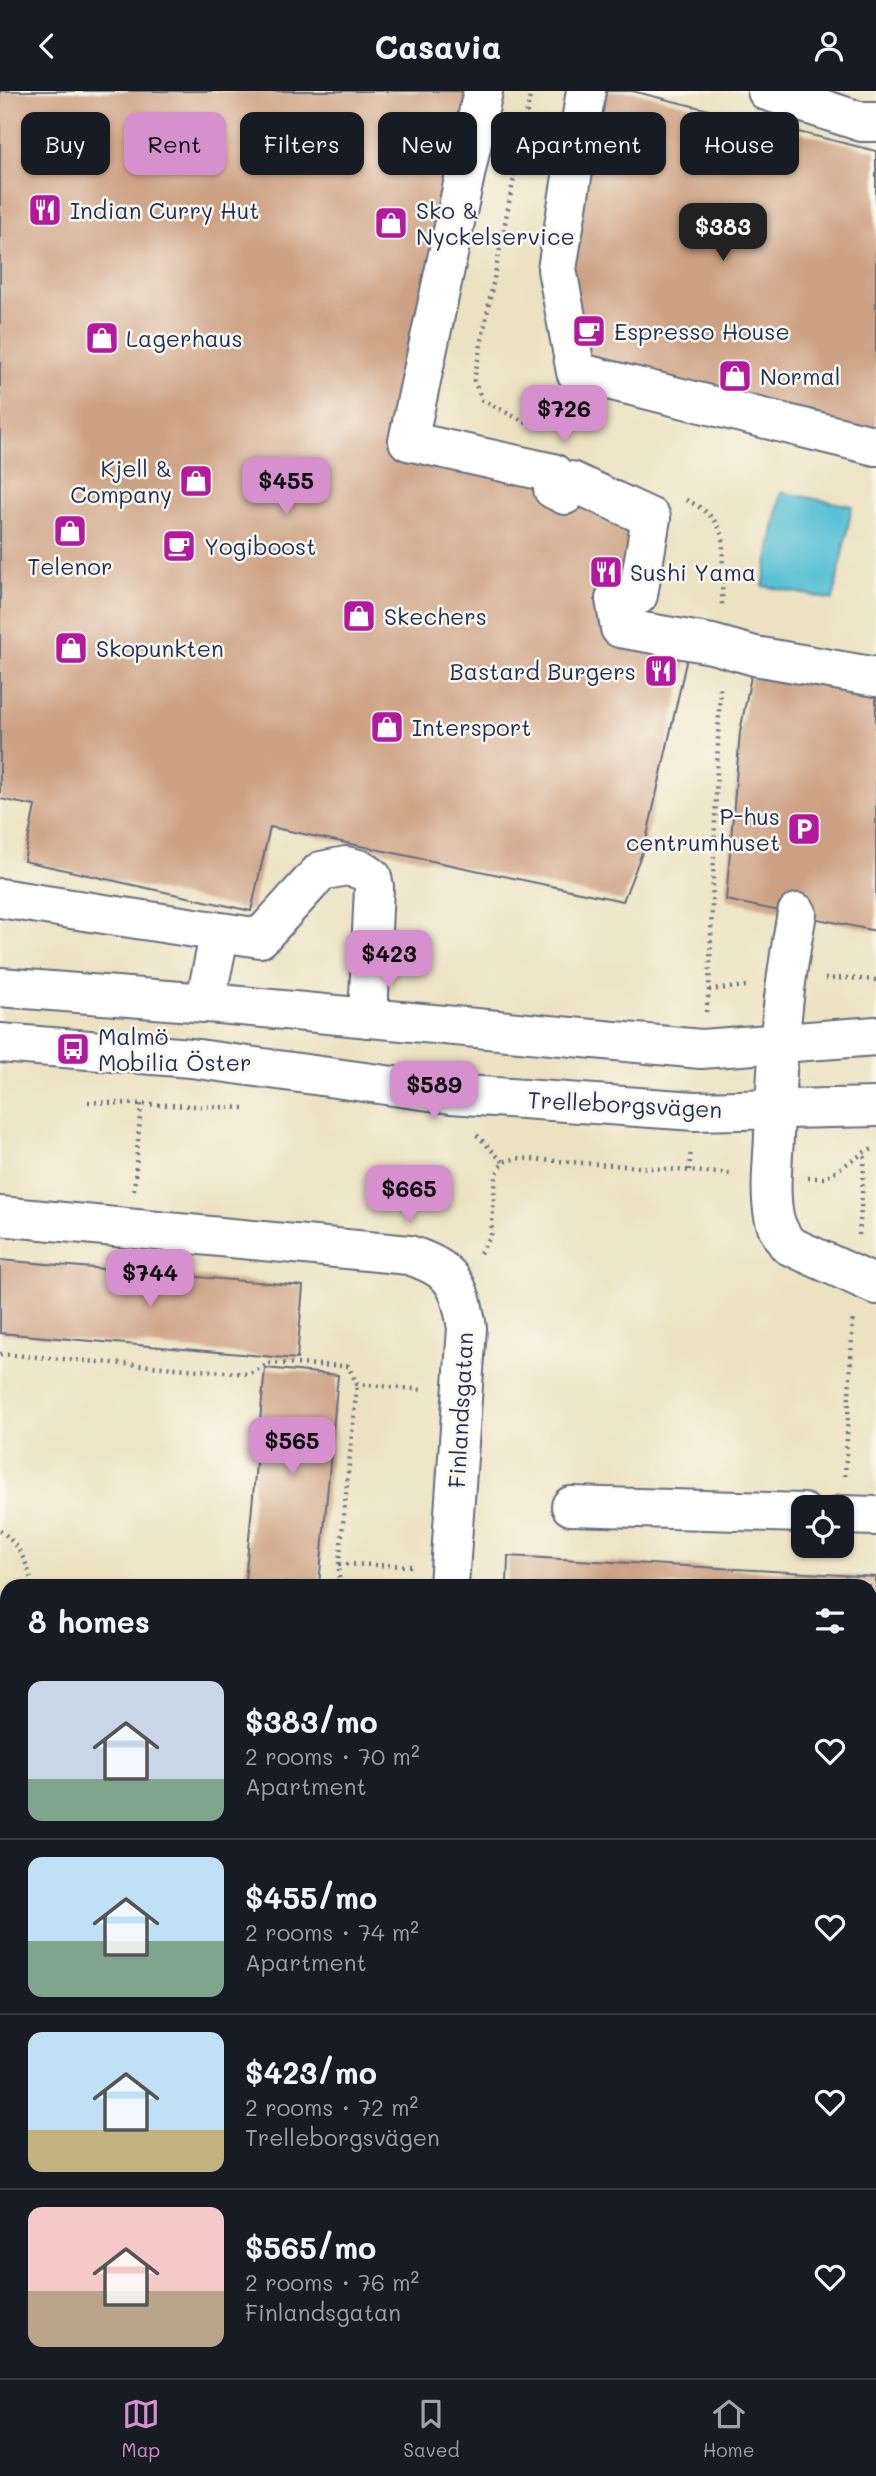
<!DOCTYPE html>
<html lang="en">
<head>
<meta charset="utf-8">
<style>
  :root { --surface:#171b24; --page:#20242c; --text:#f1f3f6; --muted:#9ea1a6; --line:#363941; --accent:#d690ce }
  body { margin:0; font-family:Mali,sans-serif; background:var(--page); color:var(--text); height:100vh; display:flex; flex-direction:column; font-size:26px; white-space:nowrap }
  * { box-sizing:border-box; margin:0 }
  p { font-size:23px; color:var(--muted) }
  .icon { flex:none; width:38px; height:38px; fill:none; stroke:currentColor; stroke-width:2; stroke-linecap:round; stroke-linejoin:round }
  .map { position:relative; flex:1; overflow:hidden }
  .drawer { position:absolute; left:0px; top:1488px; width:877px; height:800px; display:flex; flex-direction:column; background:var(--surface); border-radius:21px 21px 0 0; box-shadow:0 2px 5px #0004 }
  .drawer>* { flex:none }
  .top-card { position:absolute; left:21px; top:21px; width:835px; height:63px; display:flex; gap:14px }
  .controls { position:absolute; left:791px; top:1404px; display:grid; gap:14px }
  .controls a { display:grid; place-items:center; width:63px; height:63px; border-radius:14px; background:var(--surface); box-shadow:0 2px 5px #0004; font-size:35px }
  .price { position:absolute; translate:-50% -60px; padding:0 16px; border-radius:14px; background:var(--accent); color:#111; font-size:23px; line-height:46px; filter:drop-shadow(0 2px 4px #0008) }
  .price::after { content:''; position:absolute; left:50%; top:42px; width:21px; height:16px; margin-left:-10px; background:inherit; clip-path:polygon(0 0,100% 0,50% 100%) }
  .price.on { background:#222; color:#fff }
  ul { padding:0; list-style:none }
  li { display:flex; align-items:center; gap:21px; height:175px; padding:0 28px }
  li+li { border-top:2px solid var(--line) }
  li span { display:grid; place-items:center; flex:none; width:196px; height:140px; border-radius:14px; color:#555 }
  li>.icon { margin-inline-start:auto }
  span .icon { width:84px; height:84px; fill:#fffc; stroke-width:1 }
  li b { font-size:30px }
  h2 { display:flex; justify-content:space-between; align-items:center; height:84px; padding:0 28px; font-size:30px }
  .pill { padding:0 24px; border-radius:14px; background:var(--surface); box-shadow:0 2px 5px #0004; font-size:24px; line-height:63px }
  .pill.on { background:var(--accent); color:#111 }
  header { display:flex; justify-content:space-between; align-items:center; height:91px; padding:0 28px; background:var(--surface); font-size:32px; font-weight:800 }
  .dock { display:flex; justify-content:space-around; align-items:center; height:98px; border-top:2px solid var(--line); background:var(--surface); font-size:19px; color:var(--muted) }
  .dock a { display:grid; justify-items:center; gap:4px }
  .dock .on { color:var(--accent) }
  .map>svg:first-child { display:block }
  .water { fill:#57c0d4; stroke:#397899; stroke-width:2 }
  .building { fill:#cda183 }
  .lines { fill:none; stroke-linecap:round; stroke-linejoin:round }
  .minor-casing { stroke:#646e81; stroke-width:42 }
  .major-casing { stroke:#646e81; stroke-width:42 }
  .path { stroke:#646e81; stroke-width:4.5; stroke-dasharray:2 5; stroke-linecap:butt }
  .minor { stroke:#fff; stroke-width:38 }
  .major { stroke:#fff; stroke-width:38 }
  .labels { text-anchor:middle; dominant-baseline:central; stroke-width:5; stroke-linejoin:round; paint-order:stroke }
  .poi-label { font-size:23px; fill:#1b2f5e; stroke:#fbf7ec; text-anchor:start }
  .street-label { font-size:23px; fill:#1b2f5e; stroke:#fbf7ec }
</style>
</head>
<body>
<header><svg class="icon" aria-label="back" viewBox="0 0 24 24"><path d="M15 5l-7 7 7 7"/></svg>Casavia<svg class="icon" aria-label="person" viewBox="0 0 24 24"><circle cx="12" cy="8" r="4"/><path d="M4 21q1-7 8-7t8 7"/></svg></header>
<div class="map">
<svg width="876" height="2287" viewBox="0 0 876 2287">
  <rect width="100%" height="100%" fill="#fbf7ec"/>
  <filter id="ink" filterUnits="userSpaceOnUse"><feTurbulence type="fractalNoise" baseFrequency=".0143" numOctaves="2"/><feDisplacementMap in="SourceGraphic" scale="14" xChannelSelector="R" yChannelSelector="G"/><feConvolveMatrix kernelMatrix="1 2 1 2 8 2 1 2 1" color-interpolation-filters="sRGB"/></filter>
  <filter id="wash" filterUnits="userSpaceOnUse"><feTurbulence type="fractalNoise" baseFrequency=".00686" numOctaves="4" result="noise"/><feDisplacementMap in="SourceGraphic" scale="28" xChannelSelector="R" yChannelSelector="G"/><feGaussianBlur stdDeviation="1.57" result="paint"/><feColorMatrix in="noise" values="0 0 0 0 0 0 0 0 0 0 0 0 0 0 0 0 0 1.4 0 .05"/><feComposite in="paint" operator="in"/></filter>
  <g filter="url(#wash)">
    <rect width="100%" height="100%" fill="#ece2c1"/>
    <path class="water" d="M781,401l71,14 -19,94 -70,-14z"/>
    <g id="blocks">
      <path class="building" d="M0,0h483l-75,350 240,76 -33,82 76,41 -46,205 -22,56 -353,-74 -19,84 -227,-50 11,-55 -35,-7z
        M586,0h46l244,60v295l-300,-74 -19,-103z
        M755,565l121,21v254l-150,-31 14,-168z
        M0,1169l303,26 -6,73 -297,-26z
        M265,1277l73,7 -19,210 -74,-4z
        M508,1465l368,21v305h-6v-297h-363z
        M870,2182l6,2v103h-357l1,-7h350z
        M147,2280h90l-1,7h-90z"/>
    </g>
  </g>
  <g filter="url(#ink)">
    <use href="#blocks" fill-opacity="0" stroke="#646e81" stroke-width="2"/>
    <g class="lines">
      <defs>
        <path id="minor" d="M483,0l-75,350 145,32v16l12,6 6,-14 80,37 -13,77 -23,4 5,29 92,16 43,12 121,21
          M586,0l-29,178 19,103 300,74
          M767,0l95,31h14
          M0,807l260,40 61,-67 25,-5 16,4 10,7 2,10 -6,131
          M797,822c-14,75 -21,148 -23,223 -1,26 -5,55 0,80 2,11 8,21 14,29l88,40
          M205,912l15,-71
          M0,1125l409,39c45,15 50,28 58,73l-18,257
          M571,1415l232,7
          M842,1424l34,1
          M870,1935l6,-1
          M870,2054l6,-1
          M0,2091l7,-1
          M366,2287l2,-7
          M435,2287l1,-7"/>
        <path id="major" d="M0,896l219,17 482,45 175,-13
          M0,952l191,15 260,36 244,17 181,-4"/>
      </defs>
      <use href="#minor" class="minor-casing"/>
      <use href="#major" class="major-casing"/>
      <path class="path" d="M531,0l-57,289 8,20 51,26
        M686,409c18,8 32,19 37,39l-1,67
        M825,888l22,-1 29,2
        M709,899l37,-4
        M706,921l3,-22 11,-305
        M88,1011l157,6
        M477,1044l26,27
        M689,1079l2,-21
        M808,1087h17l40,-26 11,-4
        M134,1099l7,-86
        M859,1144l6,-82
        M480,1162l11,-17 5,-61 7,-13 14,-4 216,16
        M0,1263l250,20 18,-11 80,3 9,18 68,6
        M845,1385l8,-159
        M0,1439c18,14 28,33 32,55
        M339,1473l72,2
        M339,1494v-21l18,-180
        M0,1589l7,-7
        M115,2287l1,-7"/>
      <use href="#minor" class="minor"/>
      <use href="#major" class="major"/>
    </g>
  </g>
  <defs>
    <symbol id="restaurant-square" viewBox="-11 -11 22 22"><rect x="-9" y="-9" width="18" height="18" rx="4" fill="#b5179e" stroke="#fbf7ec"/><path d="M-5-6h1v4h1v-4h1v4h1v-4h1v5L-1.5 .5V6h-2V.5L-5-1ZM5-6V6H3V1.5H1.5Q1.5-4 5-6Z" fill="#fff"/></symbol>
    <symbol id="shop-square" viewBox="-11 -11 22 22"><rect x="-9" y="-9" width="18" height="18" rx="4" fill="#b5179e" stroke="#fbf7ec"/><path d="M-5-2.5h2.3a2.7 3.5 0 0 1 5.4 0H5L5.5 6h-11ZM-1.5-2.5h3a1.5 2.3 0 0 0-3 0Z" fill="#fff"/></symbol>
    <symbol id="cafe-square" viewBox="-11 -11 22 22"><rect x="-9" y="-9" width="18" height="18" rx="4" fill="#b5179e" stroke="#fbf7ec"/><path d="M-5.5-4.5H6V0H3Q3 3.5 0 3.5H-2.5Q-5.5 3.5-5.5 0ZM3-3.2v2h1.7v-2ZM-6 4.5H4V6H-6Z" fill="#fff"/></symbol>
    <symbol id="parking-square" viewBox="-11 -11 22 22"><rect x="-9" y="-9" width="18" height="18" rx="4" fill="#b5179e" stroke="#fbf7ec"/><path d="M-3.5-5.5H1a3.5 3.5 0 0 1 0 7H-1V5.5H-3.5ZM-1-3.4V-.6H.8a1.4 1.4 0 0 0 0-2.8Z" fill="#fff"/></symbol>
    <symbol id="bus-square" viewBox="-11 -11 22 22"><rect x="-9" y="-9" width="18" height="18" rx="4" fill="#b5179e" stroke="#fbf7ec"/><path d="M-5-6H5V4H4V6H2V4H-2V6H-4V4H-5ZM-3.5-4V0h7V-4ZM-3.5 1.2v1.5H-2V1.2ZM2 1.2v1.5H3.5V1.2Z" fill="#fff"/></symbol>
  </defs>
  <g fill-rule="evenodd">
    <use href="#restaurant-square" x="26" y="100" width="38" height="38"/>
    <use href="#shop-square" x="372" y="113" width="38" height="38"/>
    <use href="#cafe-square" x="570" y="221" width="38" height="38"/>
    <use href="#shop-square" x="83" y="228" width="38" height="38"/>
    <use href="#shop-square" x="716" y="266" width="38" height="38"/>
    <use href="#shop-square" x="177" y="371" width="38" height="38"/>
    <use href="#shop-square" x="51" y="421" width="38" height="38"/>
    <use href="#cafe-square" x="160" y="436" width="38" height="38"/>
    <use href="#restaurant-square" x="587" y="462" width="38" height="38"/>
    <use href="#shop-square" x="340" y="506" width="38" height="38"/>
    <use href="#shop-square" x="52" y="538" width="38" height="38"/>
    <use href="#restaurant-square" x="642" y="561" width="38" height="38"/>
    <use href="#shop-square" x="368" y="617" width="38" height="38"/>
    <use href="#parking-square" x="785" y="719" width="38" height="38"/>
    <use href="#bus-square" x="54" y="939" width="38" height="38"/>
  </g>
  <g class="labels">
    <g class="poi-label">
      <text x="70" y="119">Indian Curry Hut</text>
      <text x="416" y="119">Sko &amp;<tspan x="416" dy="26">Nyckelservice</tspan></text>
      <text x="614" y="240">Espresso House</text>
      <text x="126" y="247">Lagerhaus</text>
      <text x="760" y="285">Normal</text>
      <text x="172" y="377" text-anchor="end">Kjell &amp;<tspan x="172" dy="26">Company</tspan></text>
      <text x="204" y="455">Yogiboost</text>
      <text x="70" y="475" text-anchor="middle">Telenor</text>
      <text x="630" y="481">Sushi Yama</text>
      <text x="384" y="525">Skechers</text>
      <text x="96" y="557">Skopunkten</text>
      <text x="636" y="580" text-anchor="end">Bastard Burgers</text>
      <text x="412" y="636">Intersport</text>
      <text x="780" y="725" text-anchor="end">P-hus<tspan x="780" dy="26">centrumhuset</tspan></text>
      <text x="98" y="945">Malmö<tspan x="98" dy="26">Mobilia Öster</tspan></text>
    </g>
    <g class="street-label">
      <text transform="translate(625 1013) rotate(3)">Trelleborgsvägen</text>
      <text transform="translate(460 1319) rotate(-87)">Finlandsgatan</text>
    </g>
  </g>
</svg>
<div class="controls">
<a><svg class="icon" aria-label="locate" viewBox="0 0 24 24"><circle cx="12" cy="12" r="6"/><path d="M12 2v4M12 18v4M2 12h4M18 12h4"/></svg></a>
</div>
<b class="price on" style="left:723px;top:172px">$383</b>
<b class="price" style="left:564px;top:354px">$726</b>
<b class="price" style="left:286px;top:426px">$455</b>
<b class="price" style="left:389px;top:899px">$423</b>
<b class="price" style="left:434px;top:1030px">$589</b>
<b class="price" style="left:409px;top:1134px">$665</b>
<b class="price" style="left:150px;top:1218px">$744</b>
<b class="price" style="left:292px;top:1386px">$565</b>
<div class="top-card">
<a class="pill">Buy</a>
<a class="pill on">Rent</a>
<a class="pill">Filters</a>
<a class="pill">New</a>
<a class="pill">Apartment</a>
<a class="pill">House</a>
</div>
<section class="drawer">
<h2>8 homes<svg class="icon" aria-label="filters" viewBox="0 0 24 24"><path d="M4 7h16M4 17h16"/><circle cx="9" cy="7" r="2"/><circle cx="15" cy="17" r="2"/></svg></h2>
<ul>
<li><span style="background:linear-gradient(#c9d6e8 70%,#7fa58c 0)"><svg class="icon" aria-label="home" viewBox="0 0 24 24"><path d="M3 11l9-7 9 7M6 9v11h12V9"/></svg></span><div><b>$383/mo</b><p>2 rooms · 70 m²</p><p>Apartment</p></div><svg class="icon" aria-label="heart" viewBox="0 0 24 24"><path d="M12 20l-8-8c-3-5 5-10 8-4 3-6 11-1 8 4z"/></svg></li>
<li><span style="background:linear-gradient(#bfe0f5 60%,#7fa58c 0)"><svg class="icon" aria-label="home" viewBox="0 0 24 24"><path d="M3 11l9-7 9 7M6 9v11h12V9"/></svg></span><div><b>$455/mo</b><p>2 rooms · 74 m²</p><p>Apartment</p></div><svg class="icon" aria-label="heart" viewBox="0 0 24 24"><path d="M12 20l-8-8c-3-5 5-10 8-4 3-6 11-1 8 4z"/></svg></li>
<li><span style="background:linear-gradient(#bfe0f5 70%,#c2b280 0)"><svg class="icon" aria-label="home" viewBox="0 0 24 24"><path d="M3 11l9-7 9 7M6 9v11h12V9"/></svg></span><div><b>$423/mo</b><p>2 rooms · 72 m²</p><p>Trelleborgsvägen</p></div><svg class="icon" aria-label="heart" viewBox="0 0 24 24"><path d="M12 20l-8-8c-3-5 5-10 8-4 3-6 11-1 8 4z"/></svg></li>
<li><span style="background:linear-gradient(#f6c9c9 60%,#b9a48a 0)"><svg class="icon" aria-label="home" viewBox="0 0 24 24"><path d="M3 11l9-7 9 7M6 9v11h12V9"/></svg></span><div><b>$565/mo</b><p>2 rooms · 76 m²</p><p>Finlandsgatan</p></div><svg class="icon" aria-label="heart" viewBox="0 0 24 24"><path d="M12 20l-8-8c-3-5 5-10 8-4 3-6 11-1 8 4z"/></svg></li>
</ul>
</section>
</div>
<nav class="dock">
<a class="on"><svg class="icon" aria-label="map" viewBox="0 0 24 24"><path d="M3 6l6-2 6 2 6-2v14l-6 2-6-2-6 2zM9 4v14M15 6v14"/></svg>Map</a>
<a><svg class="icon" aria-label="saved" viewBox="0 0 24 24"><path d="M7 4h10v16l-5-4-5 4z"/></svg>Saved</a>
<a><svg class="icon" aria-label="home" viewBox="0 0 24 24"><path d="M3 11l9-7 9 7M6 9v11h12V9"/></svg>Home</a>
</nav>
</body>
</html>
